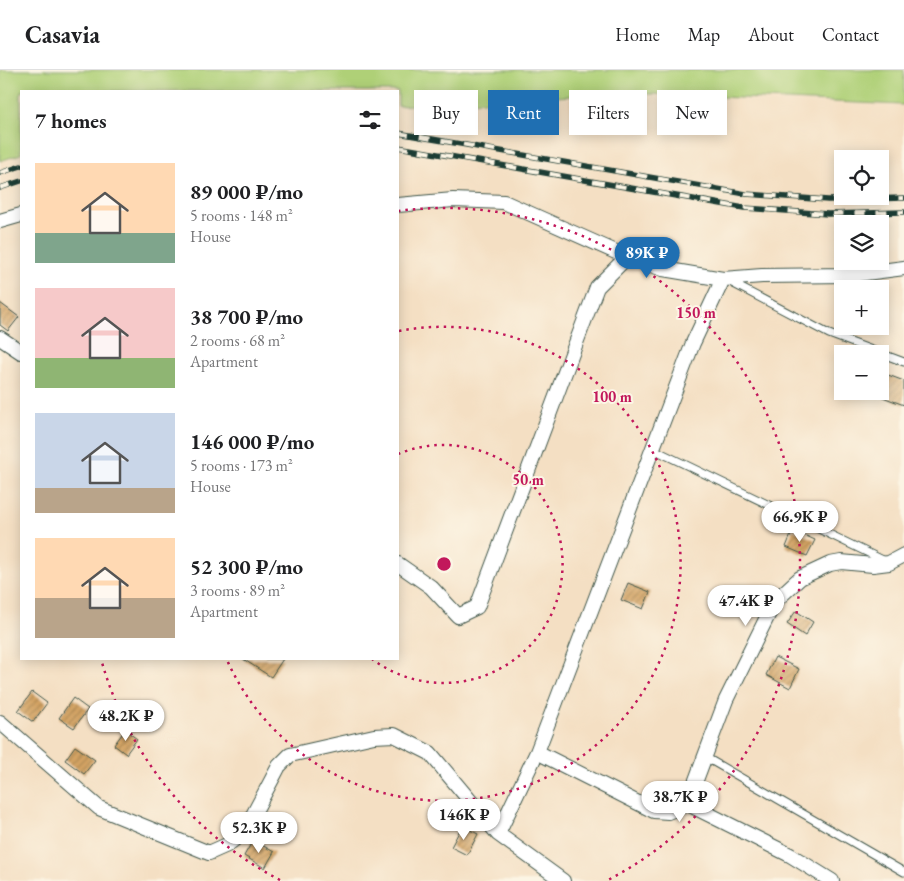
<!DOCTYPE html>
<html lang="en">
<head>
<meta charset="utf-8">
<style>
  :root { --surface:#fff; --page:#f6f6f6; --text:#202124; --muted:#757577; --line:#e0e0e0; --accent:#1f6fb2 }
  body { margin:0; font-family:"EB Garamond",serif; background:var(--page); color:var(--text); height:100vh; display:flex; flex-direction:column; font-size:19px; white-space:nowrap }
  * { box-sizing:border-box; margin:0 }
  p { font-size:16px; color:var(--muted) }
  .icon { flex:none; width:28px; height:28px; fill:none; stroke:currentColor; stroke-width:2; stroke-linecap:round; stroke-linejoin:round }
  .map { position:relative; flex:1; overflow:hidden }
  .details { position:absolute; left:20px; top:20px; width:379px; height:570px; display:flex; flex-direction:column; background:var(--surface); border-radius:0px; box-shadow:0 2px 12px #0003 }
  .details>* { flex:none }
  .guide { position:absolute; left:414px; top:20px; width:415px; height:45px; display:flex; gap:10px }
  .tools { position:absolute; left:834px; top:80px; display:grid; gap:10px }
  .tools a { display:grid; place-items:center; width:55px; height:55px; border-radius:0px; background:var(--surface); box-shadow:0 2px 12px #0003; font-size:25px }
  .price { position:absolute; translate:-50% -42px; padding:0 11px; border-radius:18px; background:#fff; color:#222; font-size:16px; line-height:32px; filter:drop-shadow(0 1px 2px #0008) }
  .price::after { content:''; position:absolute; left:50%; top:30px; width:15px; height:11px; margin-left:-8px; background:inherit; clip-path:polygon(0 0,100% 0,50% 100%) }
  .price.current { background:var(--accent); color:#fff }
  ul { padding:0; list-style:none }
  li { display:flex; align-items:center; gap:15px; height:125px; padding:0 15px }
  li span { display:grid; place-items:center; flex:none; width:140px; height:100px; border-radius:0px; color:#555 }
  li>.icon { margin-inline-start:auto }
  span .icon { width:60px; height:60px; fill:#fffc; stroke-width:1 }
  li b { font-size:21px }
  h2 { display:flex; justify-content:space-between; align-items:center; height:60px; padding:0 15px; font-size:21px }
  .tag { padding:0 18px; border-radius:0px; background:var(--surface); box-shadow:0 2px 12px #0003; font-size:18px; line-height:45px }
  .tag.current { background:var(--accent); color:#fff }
  header { display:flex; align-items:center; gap:30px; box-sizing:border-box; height:70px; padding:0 25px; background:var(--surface); border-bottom:1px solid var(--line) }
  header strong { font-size:24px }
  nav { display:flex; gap:28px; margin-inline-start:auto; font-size:18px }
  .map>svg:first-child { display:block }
  .green { fill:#afd077; stroke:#678656 }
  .building { fill:url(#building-hatch) }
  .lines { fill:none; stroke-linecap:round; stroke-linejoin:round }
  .service-casing { stroke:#3f5549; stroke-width:9 }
  .minor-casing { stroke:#3f5549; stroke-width:16 }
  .service { stroke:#fff; stroke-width:7 }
  .minor { stroke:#fff; stroke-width:14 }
  .rail-casing { stroke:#1f3d34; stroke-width:5.5 }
  .rail { stroke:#fcf5e5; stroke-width:4; stroke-dasharray:11; stroke-linecap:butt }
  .ring { fill:none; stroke:#c2185b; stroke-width:2.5; stroke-dasharray:2.5 5 }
  .centre { fill:#c2185b; stroke:#fcf5e5; stroke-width:2.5 }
  .ring-label { font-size:15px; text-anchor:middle; font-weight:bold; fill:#c2185b; stroke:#fcf5e5; stroke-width:4; stroke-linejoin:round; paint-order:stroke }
</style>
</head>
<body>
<header>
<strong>Casavia</strong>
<nav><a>Home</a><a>Map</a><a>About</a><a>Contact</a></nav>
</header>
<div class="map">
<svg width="904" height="811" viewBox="0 0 904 811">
  <defs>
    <pattern id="building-hatch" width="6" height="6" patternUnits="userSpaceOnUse" patternTransform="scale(1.25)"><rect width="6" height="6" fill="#d3a363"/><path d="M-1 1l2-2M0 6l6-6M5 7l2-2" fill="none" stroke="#ab8652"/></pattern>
  </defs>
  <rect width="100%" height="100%" fill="#fcf5e5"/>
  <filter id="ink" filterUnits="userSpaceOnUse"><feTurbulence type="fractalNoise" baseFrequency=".02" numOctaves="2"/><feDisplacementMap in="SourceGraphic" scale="10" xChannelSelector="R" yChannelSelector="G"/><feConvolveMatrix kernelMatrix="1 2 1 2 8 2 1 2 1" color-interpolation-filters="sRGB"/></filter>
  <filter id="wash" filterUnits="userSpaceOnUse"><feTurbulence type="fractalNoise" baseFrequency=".0096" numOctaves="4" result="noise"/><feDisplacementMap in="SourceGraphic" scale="20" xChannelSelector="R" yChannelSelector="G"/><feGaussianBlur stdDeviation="1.12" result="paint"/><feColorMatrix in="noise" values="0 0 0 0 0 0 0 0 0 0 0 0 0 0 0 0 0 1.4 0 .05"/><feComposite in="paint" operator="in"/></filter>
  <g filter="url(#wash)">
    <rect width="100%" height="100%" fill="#f4dfc3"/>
    <path class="green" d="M0,0h904v35l-279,-12 -227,13v-15h-377v63l-21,7z"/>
    <g id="blocks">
      <path class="building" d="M0,233l19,14 -11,14 -8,-6z
        M880,302l24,9v24l-24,-9z
        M793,460l22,10 -8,16 -21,-9z
        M628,513l22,9 -7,17 -22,-9z
        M796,541l17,11 -8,14 -18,-12z
        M775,587l24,12 -9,19 -24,-13z
        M243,589h40l-12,18z
        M32,622l15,11 -14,19 -15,-11z
        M73,628l15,11 -14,19 -15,-10z
        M125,660l12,9 -11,15 -12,-9z
        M75,676l20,14 -11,14 -19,-14z
        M462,756l16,8 -11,21 -16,-8z
        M253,770l21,12 -9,16 -21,-12z"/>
    </g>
  </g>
  <g filter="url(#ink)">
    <use href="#blocks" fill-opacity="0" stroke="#3f5549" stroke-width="1"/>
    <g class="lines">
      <defs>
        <path id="service" d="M728,211l101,53 75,28
          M653,379l232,112
          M705,687l199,115"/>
        <path id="minor" d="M398,135l55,-5 51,2 123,55 36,12 60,10 39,-3 88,-1 54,-7
          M0,151l21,-6
          M0,268l21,14
          M398,494l33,23 27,29 19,-9 120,-320 30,-30
          M0,652l99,86 110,45 18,-8 17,-13 35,-66 11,-11 84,-19 20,-1 36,18 68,81 65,47
          M537,682l117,59 14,1 19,-8 7,3 96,48 42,26
          M687,734l39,-104 49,-99 25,-23 30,-14 11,-2 32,3 16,-2 15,-8
          M498,764l39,-82 156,-409 30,-64"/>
      </defs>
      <use href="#service" class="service-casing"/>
      <use href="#minor" class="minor-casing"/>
      <use href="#service" class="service"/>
      <use href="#minor" class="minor"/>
      <defs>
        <path id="rail" d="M398,63l348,61 82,6 76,-2
          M398,77l346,61 84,6 76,-2
          M0,103l21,-7
          M0,118l21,-7"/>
      </defs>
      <use href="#rail" class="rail-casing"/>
      <use href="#rail" class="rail"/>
    </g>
  </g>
  <g class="ring">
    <path d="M398 384A119 119 0 1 1 372 589"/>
    <path d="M399 261A237 237 0 1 1 227 590"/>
    <path d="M280 810A356 356 0 0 1 101 589M398 141A356 356 0 0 1 608 810"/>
  </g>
  <circle cx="444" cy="494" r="8" class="centre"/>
  <g class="ring-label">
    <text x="696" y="248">150 m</text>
    <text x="612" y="332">100 m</text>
    <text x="528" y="415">50 m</text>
  </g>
</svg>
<div class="tools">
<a><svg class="icon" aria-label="locate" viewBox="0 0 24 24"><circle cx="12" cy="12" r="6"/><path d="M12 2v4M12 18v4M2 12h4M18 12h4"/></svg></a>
<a><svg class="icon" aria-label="layers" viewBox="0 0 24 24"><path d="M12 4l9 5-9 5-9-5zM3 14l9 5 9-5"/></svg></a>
<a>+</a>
<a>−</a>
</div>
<b class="price current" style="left:647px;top:209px">89K ₽</b>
<b class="price" style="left:800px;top:473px">66.9K ₽</b>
<b class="price" style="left:746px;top:557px">47.4K ₽</b>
<b class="price" style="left:126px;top:672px">48.2K ₽</b>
<b class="price" style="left:680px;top:753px">38.7K ₽</b>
<b class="price" style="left:464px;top:771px">146K ₽</b>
<b class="price" style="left:259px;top:784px">52.3K ₽</b>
<div class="guide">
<a class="tag">Buy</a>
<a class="tag current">Rent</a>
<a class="tag">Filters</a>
<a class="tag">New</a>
</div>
<section class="details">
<h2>7 homes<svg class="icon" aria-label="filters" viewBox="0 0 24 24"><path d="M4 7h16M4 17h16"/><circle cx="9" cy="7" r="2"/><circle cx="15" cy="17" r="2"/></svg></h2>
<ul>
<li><span style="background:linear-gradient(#ffd9b3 70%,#7fa58c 0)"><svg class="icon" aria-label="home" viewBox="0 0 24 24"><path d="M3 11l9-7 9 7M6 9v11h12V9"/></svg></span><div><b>89 000 ₽/mo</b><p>5 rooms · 148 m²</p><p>House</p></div></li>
<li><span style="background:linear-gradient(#f6c9c9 70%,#8fb573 0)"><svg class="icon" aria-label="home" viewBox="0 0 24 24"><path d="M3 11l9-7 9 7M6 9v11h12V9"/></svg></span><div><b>38 700 ₽/mo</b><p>2 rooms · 68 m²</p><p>Apartment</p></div></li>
<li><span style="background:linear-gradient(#c9d6e8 75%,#b9a48a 0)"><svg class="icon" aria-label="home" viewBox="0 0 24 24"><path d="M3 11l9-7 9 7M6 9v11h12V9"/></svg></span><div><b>146 000 ₽/mo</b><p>5 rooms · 173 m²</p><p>House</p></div></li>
<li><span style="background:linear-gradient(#ffd9b3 60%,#b9a48a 0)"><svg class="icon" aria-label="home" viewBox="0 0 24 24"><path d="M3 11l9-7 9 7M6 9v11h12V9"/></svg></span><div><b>52 300 ₽/mo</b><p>3 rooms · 89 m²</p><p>Apartment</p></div></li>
</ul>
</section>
</div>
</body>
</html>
